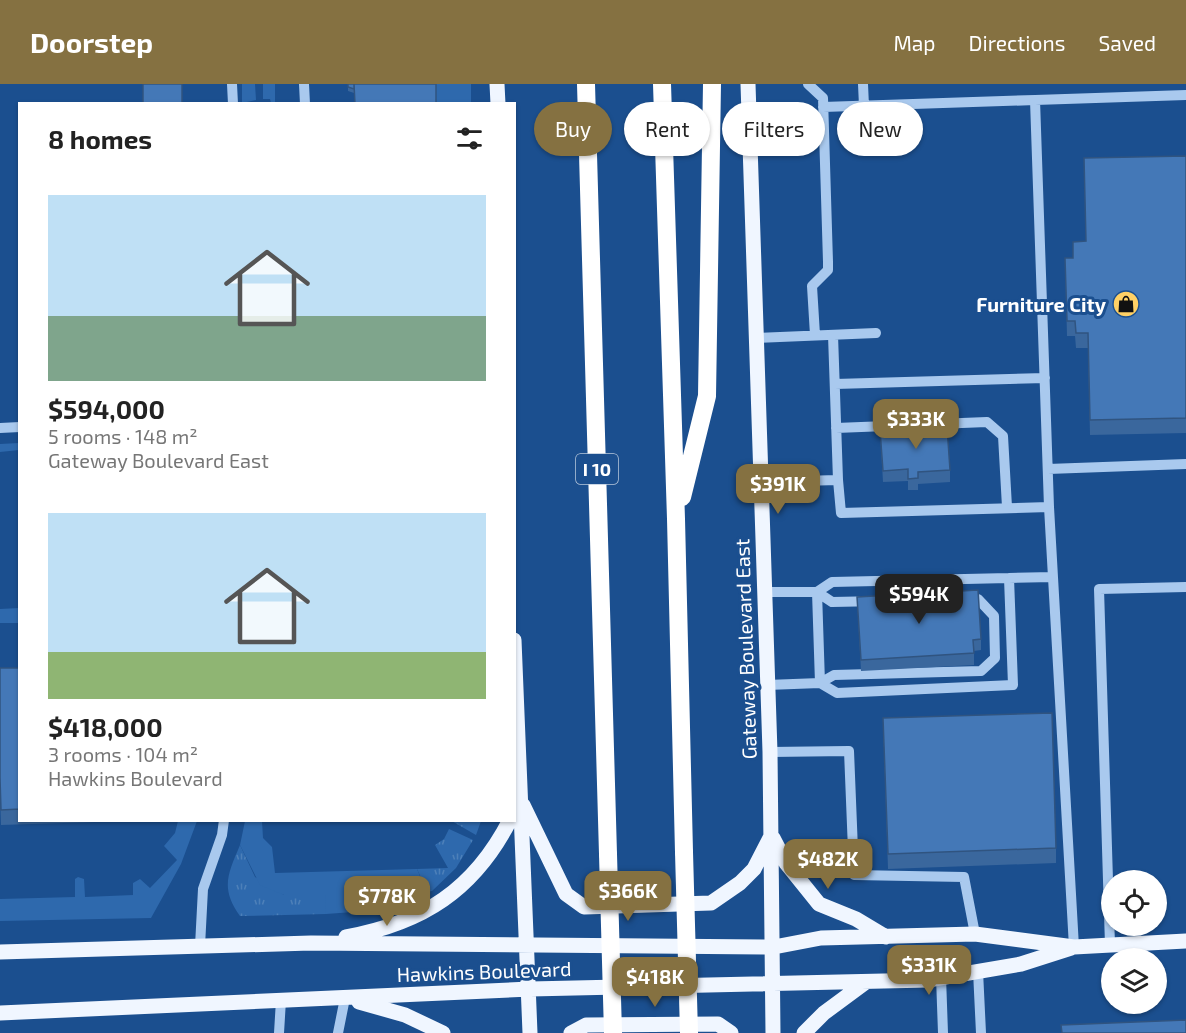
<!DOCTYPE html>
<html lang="en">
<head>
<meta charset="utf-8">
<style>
  :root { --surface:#fff; --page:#f2f2f2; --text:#222; --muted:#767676; --accent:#857141 }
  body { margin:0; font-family:"Exo 2",sans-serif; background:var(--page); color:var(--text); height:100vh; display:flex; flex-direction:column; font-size:22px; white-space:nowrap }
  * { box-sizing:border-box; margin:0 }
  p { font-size:20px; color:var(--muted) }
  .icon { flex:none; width:33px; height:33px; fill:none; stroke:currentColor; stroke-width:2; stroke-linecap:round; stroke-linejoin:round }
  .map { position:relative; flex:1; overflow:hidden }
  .panel { position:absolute; left:18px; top:18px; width:498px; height:720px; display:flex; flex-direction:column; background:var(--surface); border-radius:0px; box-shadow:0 2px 4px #0004 }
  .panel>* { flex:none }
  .hud { position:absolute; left:534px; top:18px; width:561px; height:54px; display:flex; gap:12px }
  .tools { position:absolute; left:1101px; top:786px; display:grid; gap:12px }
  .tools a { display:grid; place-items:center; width:66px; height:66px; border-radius:50%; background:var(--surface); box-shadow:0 2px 4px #0004; font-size:30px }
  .price { position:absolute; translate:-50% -51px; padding:0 14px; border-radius:12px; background:var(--accent); color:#fff; font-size:20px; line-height:39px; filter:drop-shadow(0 2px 3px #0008) }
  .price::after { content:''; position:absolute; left:50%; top:36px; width:18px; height:14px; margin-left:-9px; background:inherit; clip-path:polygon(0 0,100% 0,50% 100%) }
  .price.on { background:#222; color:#fff }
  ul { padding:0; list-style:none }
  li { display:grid; align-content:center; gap:12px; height:318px; padding:0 30px }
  li span { display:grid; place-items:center; height:186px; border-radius:0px; color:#555 }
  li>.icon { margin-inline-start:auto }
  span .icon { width:108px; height:108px; fill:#fffc; stroke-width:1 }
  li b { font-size:26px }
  h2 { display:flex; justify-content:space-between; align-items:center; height:72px; padding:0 30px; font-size:26px }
  .chip { padding:0 21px; border-radius:27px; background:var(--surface); box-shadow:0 2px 4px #0004; font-size:21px; line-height:54px }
  .chip.on { background:var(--accent); color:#fff }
  header { display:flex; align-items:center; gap:36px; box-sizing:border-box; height:84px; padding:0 30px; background:var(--accent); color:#fff }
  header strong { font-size:28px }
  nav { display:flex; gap:33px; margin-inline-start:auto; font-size:21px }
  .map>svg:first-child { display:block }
  .grass { fill:url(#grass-tufts) }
  .garden { fill:#2e69ad }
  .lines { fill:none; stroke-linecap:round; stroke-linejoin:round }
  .minor { stroke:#a9c9ee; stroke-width:10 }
  .major { stroke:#f0f6ff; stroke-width:15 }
  .highway { stroke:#fff; stroke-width:18 }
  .highway-bridge { stroke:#fff; stroke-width:18 }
  .wall { fill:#3a679d }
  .building { fill:#4478b7; stroke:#305480; stroke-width:1.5 }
  .labels { text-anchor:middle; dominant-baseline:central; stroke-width:6; stroke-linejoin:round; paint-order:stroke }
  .shield { fill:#1b4f8f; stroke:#bbcadd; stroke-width:1.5 }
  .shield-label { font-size:18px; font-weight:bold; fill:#fff }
  .poi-label { font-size:20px; font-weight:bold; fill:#fff; stroke:#1b4f8f; text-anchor:end }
  .street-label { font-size:20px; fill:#fff; stroke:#1b4f8f }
</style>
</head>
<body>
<header>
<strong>Doorstep</strong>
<nav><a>Map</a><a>Directions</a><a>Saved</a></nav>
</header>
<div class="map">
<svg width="1186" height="949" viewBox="0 0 1186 949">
  <defs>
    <pattern id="grass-tufts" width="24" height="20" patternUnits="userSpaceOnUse" patternTransform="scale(1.5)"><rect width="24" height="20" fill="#2e69ad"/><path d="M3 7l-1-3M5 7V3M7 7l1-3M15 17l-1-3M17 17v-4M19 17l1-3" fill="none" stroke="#4d80b9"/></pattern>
  </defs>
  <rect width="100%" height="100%" fill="#1b4f8f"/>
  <path class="grass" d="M450,736h31v1l-5,14z
    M449,745l24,11 -17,28 -24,23 -13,2 -39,17 -7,-10 2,-3 46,-14 1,-3 -5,-11 31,-1 -13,-23 9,-6z
    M240,761l15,32 29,18h42v19l-86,2c-20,-28 -12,-42 0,-71z"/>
  <path class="garden" d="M242,0h13l1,16 -14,3z
    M263,0h12v19h-4l-1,-4h-7z
    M435,0h36v19h-35z
    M19,359v7l-19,2v-8z
    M19,524v15h-19v-14z
    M178,737h19l-16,43 -30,54 -151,3v-22l75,-2v-18l3,-2 6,2 1,18 48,-2v-12l7,-4 10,9 27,-28 -13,-14 11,-13z
    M245,737h17l1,17 9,9 3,26 142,-4 5,12 -1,2 -46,14 -2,3 7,10 -54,4 -1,-19h-41l-24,-10 -20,-40z"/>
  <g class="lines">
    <path class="minor" d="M232,0l1,20
      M304,0l1,20
      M808,0l15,14 5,164v8l-16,16 3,49
      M863,0l1,22
      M1035,16l151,-5
      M833,251l5,145
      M756,254l120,-5
      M835,300l210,-6
      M0,344l20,-1
      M836,344l151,-6 16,14 4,71
      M1048,385l138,-5
      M761,398l77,-2 3,33 208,-6 -14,-407 -212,7
      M1049,423l25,440
      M1009,494l44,-1
      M764,508h53l15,-10 177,-4 4,107 -176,8 -17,-10 -53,2
      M817,508l15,10 146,-3 16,17 1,42 -14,13 -147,4 -14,8z
      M770,668l79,-1 5,124 110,2 11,57
      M1110,861l-11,-356 87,-2
      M200,862l3,-57 19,-54 2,-15
      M978,887l3,62
      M941,893l2,56
      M279,949l2,-33
      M338,949l7,-35"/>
    <path class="major" d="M497,0l1,20
      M748,0l22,668 3,281
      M514,556l16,393
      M523,721l43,89 18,13 127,-4 29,-20 14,-14 16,-31
      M773,754l13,25 33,41 37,15 30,18
      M346,853c77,-14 128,-47 164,-117
      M0,868l311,-9 463,4 47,-9 154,-4 99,13 112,-6
      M359,918l46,13 38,18
      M0,929l530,-24 398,-9 93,-16 50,-16
      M571,949l15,-8 132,-1 13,9
      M804,949l20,-20 42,-31"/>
    <path class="highway" d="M586,0l22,770
      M662,0l14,435 8,333
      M682,413l25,-101 5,-312"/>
    <path class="highway-bridge" d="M684,768l5,181
      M608,770l5,179"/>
  </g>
  <path class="wall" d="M348,0h6v9l-6,-2z
    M1186,72v277l-96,2 -2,-87h-12l-1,-12h-8l-2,-78h8l12,-17z
    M880,346l70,40v12l-32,2v6h-10v-9l-25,1z
    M857,513l124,42v11l-7,1v14l-113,6z
    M0,584h20v152l106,1 -125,4 -1,-32z
    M883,634l173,130v15l-168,6z"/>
  <path class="building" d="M143,0h39v20h-39z
    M348,0h6v5l-6,-2z
    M354,0h82v20h-81z
    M1186,72v262l-96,2 -2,-87h-12l-1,-12h-8l-2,-63h8v-16l13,-1 -2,-83z
    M947,342l3,44 -32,2v6l-10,1v-10l-25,2 -3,-41z
    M978,506l3,49 -8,1 1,13 -113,7 -4,-63z
    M0,584h20v141l-19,1 -1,-32z
    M1052,629l4,135 -168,6 -5,-136z
    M1186,936v13h-124l-1,-8z"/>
  <defs>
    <symbol id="shop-disc" viewBox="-11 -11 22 22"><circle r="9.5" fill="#ffd166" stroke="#1b4f8f"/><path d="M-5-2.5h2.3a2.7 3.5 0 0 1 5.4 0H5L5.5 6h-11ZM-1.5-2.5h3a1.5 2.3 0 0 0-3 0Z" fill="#111"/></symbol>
  </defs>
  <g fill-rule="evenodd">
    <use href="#shop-disc" x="1111" y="205" width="30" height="30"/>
  </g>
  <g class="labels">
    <rect class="shield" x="576" y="370" width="42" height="30" rx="4.5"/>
    <g class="shield-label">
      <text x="597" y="385">I 10</text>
    </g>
    <g class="poi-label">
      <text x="1106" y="220">Furniture City</text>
    </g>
    <g class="street-label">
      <text transform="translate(745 565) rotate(-92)">Gateway Boulevard East</text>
      <text transform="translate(484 887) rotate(-2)">Hawkins Boulevard</text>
    </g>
  </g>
</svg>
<div class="tools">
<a><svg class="icon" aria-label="locate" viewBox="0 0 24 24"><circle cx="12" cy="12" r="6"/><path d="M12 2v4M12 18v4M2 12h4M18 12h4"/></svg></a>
<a><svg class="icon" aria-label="layers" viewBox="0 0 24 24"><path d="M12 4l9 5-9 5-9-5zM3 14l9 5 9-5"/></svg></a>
</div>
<b class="price" style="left:916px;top:366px">$333K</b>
<b class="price" style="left:778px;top:431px">$391K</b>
<b class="price on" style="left:919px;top:541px">$594K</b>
<b class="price" style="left:828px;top:806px">$482K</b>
<b class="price" style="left:628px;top:838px">$366K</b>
<b class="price" style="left:387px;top:843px">$778K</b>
<b class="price" style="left:929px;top:912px">$331K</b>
<b class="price" style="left:655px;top:924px">$418K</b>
<div class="hud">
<a class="chip on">Buy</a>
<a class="chip">Rent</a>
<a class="chip">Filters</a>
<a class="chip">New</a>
</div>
<section class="panel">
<h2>8 homes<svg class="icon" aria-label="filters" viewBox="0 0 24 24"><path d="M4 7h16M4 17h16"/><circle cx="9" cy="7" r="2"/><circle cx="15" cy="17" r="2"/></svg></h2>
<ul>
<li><span style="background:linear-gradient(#bfe0f5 65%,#7fa58c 0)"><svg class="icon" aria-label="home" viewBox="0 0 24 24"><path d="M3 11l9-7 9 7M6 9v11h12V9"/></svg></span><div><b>$594,000</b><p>5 rooms · 148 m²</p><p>Gateway Boulevard East</p></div></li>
<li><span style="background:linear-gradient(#bfe0f5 75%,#8fb573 0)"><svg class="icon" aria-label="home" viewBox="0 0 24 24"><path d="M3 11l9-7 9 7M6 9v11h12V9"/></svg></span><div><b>$418,000</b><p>3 rooms · 104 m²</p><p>Hawkins Boulevard</p></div></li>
</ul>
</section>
</div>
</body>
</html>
